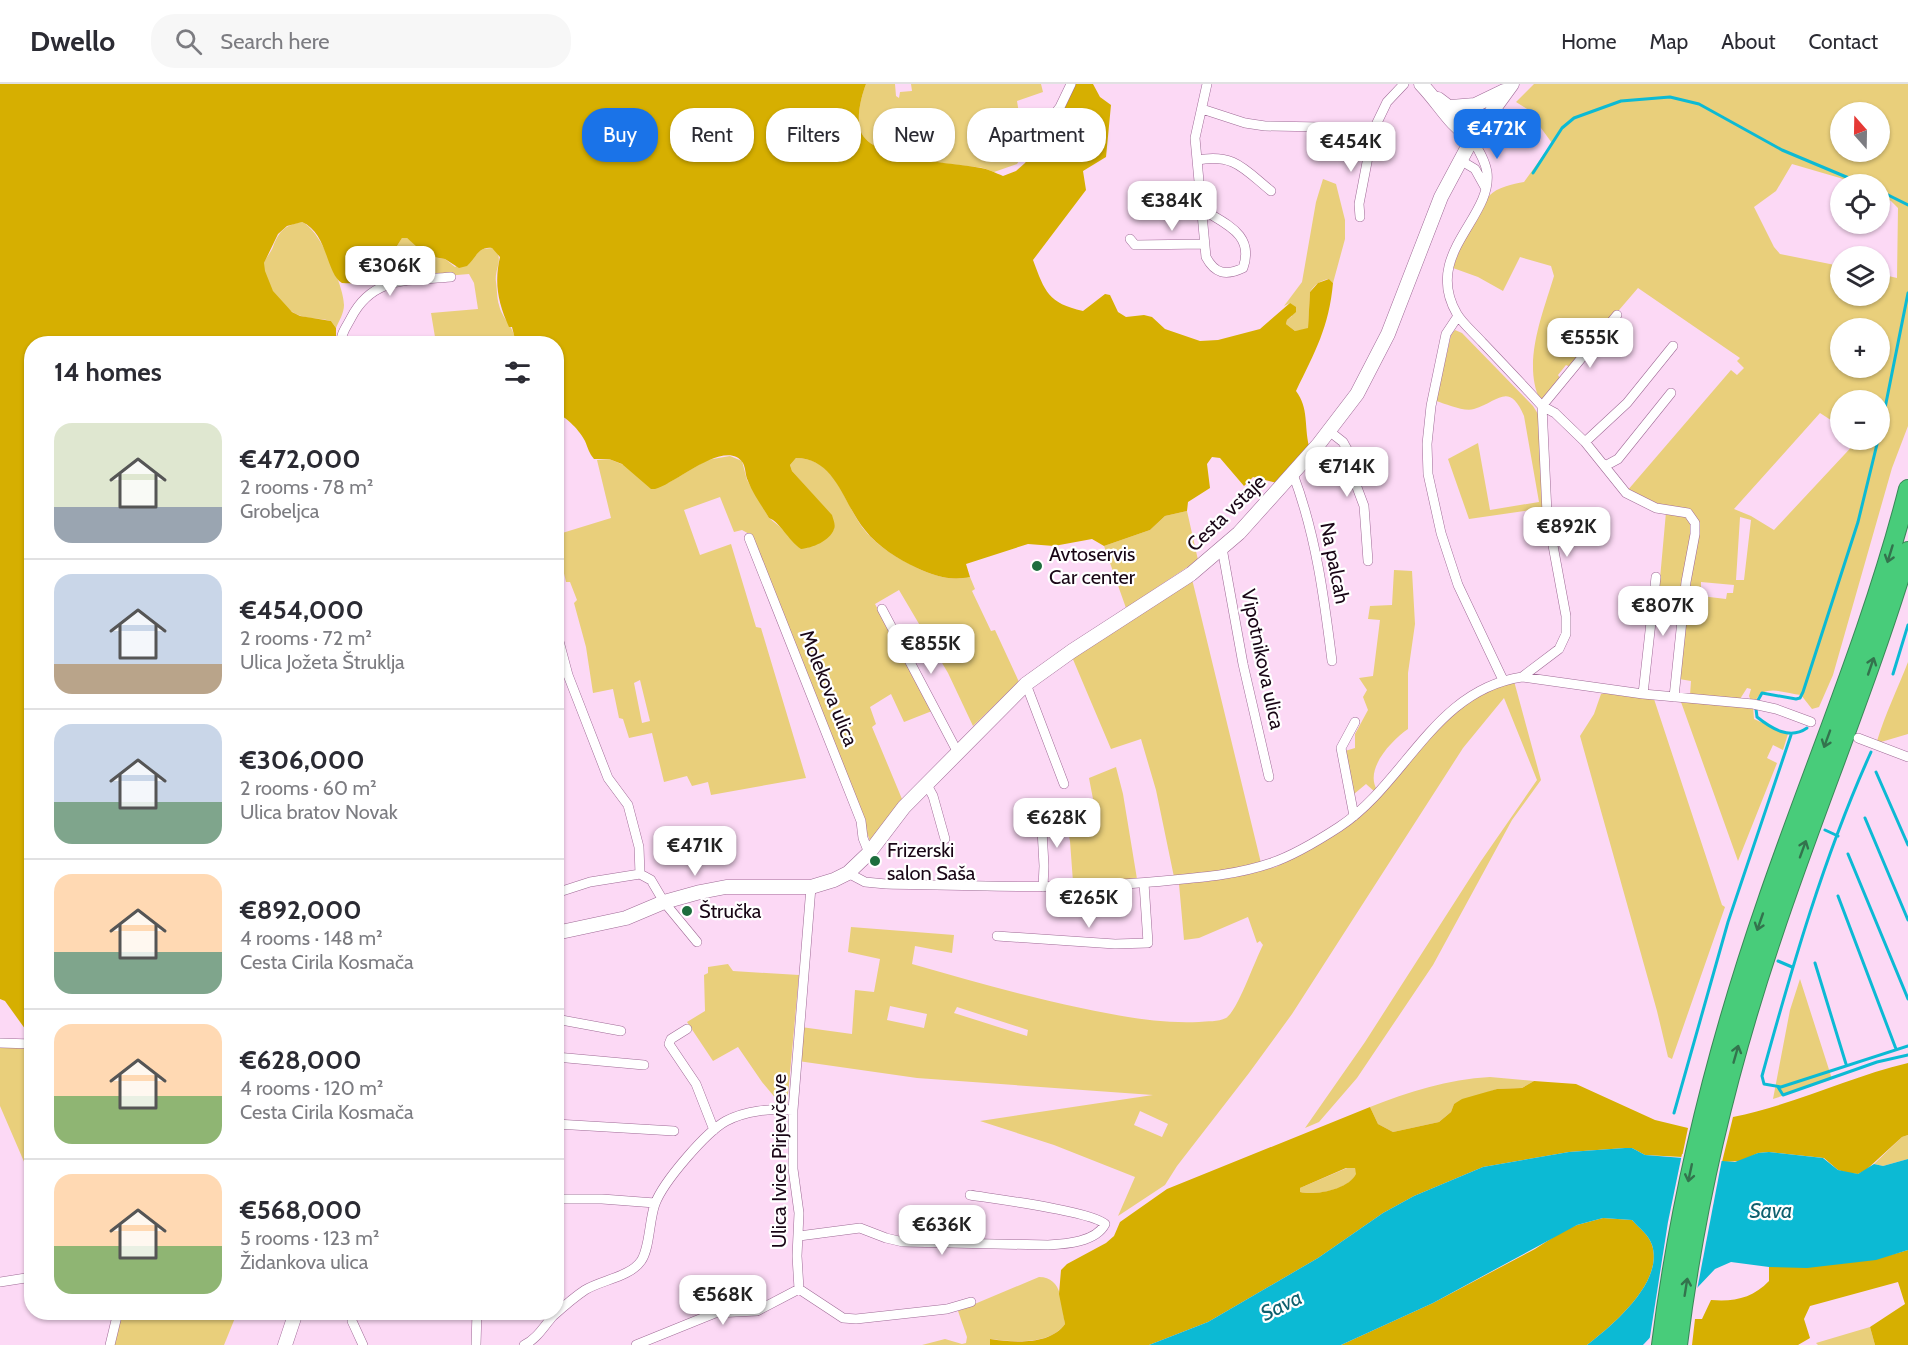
<!DOCTYPE html>
<html lang="en">
<head>
<meta charset="utf-8">
<style>
  :root { --surface:#fff; --page:#f7f7f7; --text:#2b2b33; --muted:#7c7c81; --line:#e1e1e2; --accent:#1a73e8 }
  body { margin:0; font-family:Cabin,sans-serif; background:var(--page); color:var(--text); height:100vh; display:flex; flex-direction:column; font-size:22px; white-space:nowrap }
  * { box-sizing:border-box; margin:0 }
  p { font-size:20px; color:var(--muted) }
  .icon { flex:none; width:33px; height:33px; fill:none; stroke:currentColor; stroke-width:2; stroke-linecap:round; stroke-linejoin:round }
  .map { position:relative; flex:1; overflow:hidden }
  .panel { position:absolute; left:24px; top:252px; width:540px; height:984px; display:flex; flex-direction:column; background:var(--surface); border-radius:24px; box-shadow:0 2px 4px #0004 }
  .panel>* { flex:none }
  .top-card { position:absolute; left:582px; top:24px; width:570px; height:54px; display:flex; gap:12px }
  .needle { width:39px; rotate:340deg }
  .buttons { position:absolute; left:1830px; top:18px; display:grid; gap:12px }
  .buttons a { display:grid; place-items:center; width:60px; height:60px; border-radius:50%; background:var(--surface); box-shadow:0 2px 4px #0004; font-size:30px }
  .price { position:absolute; translate:-50% -51px; padding:0 14px; border-radius:12px; background:#fff; color:#222; font-size:20px; line-height:39px; filter:drop-shadow(0 2px 3px #0008) }
  .price::after { content:''; position:absolute; left:50%; top:36px; width:18px; height:14px; margin-left:-9px; background:inherit; clip-path:polygon(0 0,100% 0,50% 100%) }
  .price.selected { background:var(--accent); color:#fff }
  ul { padding:0; list-style:none }
  li { display:flex; align-items:center; gap:18px; height:150px; padding:0 30px }
  li+li { border-top:2px solid var(--line) }
  li span { display:grid; place-items:center; flex:none; width:168px; height:120px; border-radius:18px; color:#555 }
  li>.icon { margin-inline-start:auto }
  span .icon { width:72px; height:72px; fill:#fffc; stroke-width:1 }
  li b { font-size:26px }
  h2 { display:flex; justify-content:space-between; align-items:center; height:72px; padding:0 30px; font-size:26px }
  .pill { padding:0 21px; border-radius:24px; background:var(--surface); box-shadow:0 2px 4px #0004; font-size:21px; line-height:54px }
  .pill.selected { background:var(--accent); color:#fff }
  header { display:flex; align-items:center; gap:36px; box-sizing:border-box; height:84px; padding:0 30px; background:var(--surface); border-bottom:2px solid var(--line) }
  header strong { font-size:28px }
  nav { display:flex; gap:33px; margin-inline-start:auto; font-size:21px }
  .search { width:420px; height:54px; background:var(--page); display:flex; align-items:center; gap:15px; box-sizing:border-box; padding:0 21px; border-radius:24px; color:var(--muted); font-size:22px }
  .map>svg:first-child { display:block }
  .green { fill:#e9cf7b; fill-rule:evenodd }
  .forest { fill:#d6af01; fill-rule:evenodd }
  .water { fill:#0cbad4 }
  .pier { fill:#fcd9f5 }
  .lines { fill:none; stroke-linecap:round; stroke-linejoin:round }
  .stream { stroke:#0cbad4; stroke-width:3 }
  .street-casing { stroke:#9f6a96; stroke-width:10 }
  .secondary-casing { stroke:#9f6a96; stroke-width:15 }
  .highway-casing { stroke:#388757; stroke-width:20 }
  .street { stroke:#fff; stroke-width:9 }
  .secondary { stroke:#fff; stroke-width:14 }
  .highway { stroke:#48cc7a; stroke-width:18 }
  .oneway { stroke:#33734d }
  .poi-dot { fill:#1d6d3d; stroke:#fff; stroke-width:2 }
  .labels { text-anchor:middle; dominant-baseline:central; stroke-width:4.5; stroke-linejoin:round; paint-order:stroke }
  .street-label { font-size:20px; fill:#190616; stroke:#fff }
  .poi-label { font-size:20px; fill:#190616; stroke:#fff; text-anchor:start }
  .water-label { font-size:21px; font-style:italic; fill:#0e606e; stroke:#fff }
</style>
</head>
<body>
<header>
<strong>Dwello</strong>
<div class="search"><svg class="icon" aria-label="search" viewBox="0 0 24 24"><circle cx="10" cy="10" r="6"/><path d="M15 15l6 6"/></svg>Search here</div>
<nav><a>Home</a><a>Map</a><a>About</a><a>Contact</a></nav>
</header>
<div class="map">
<svg width="1908" height="1261" viewBox="0 0 1908 1261">
  <rect width="100%" height="100%" fill="#fcd9f5"/>
  <path class="green" d="M866,0h29l1,12 3,2 1,-6 12,-1 -1,-7h130l2,8 -26,9 5,31 12,5 -17,27 -23,8 -11,-4c-26,-4 -109,-9 -121,-34 -7,-14 -1,-37 4,-50z
    M1534,0h374v342l-16,42 -59,207 -14,32 -7,2 -11,-14c-17,-2 -38,-12 -46,7l-4,-1 -2,-5 2,-7 -4,-1 -7,11 -50,-4 1,-14 -12,-2 16,-164 -40,-9 -28,-15 104,-121 6,5 7,-7 -7,-7 3,-3 -102,-70 -68,79 -4,-2 -8,10 2,3 -16,21 -4,1c-18,-37 3,-87 14,-124l-3,-10 -31,-9 -17,34 -25,-14 -25,-9c6,-19 24,-57 36,-72 8,-9 24,-12 35,-14l28,-39 -25,-34 -11,-7zM1840,28h40v40h-40zM1792,80l48,14 15,6h25v11l11,6 7,7 -1,70 -17,-4v22h-40v-30l-60,-12 -6,-7 -20,-40 22,-16zM1840,244h40v40h-40zM1840,316h40v40h-22l-84,90 -23,-14 -17,-7 86,-96 20,13zM1740,433l11,3 -7,60h-8zM1701,498l33,3 -1,8h-6l-1,6 -25,-3z
    M1323,95l13,5 9,36v19l-12,44 -4,-4c-8,1 -15,6 -19,13l-2,37 -13,2 -9,-7 1,-4 5,-4 -2,-13 -6,3 18,-24 14,-80z
    M302,138c18,7 42,65 42,83 0,8 -5,16 -8,23l-5,-7c-14,-4 -28,-1 -40,-10 -12,-9 -30,-32 -27,-48 2,-5 7,-11 9,-16 6,-16 12,-22 29,-25z
    M402,154h5l24,19 14,2 10,8 28,-18 9,-1c14,9 2,20 4,34 1,7 1,17 3,23 3,14 15,21 17,38h-80l-5,-30 47,-4 -4,-26 -5,-9 -72,6v-34z
    M1455,246l7,3 71,73 5,8 6,94 -75,11 -21,-60 30,-16 12,67 49,-8 -15,-86c-15,-35 -26,-14 -50,-7 -10,3 -28,-5 -38,-8l15,-66z
    M730,372l12,5 5,19 22,38 37,30 13,-5 15,-14 -3,-14 -39,-44 -2,-6 6,-7c39,0 47,42 66,69 13,18 35,31 55,41 18,8 33,13 53,9l5,12 -3,2 19,40 4,-1 24,52 -46,44 -25,-53 -49,-83 -24,14 57,107 -28,11 -13,-28 -21,13 6,17 -4,3 30,72 -32,42 -60,-161 -59,-145 -9,-5 -8,2 -14,-35 -36,13 16,45 31,-11 25,83 5,1 45,150 -95,17 -3,-13 -16,4 -5,-10 -23,6 -12,-49 -23,5 -6,-19 -4,-1 -6,-29 -20,4 -7,-46 -12,-44 3,-3 -7,-18h-4l-9,-38 2,-10 52,-16 -14,-58 12,-1 59,24 39,-23zM640,596l10,41 -8,2 -8,-40z
    M1187,427l11,49 -72,48 -22,-62 46,-16 15,-14z
    M1666,428l22,4 6,10 -12,78 -24,-3z
    M1394,486l18,1 3,53 -7,49v56c-16,11 -44,40 -31,61l-2,2 -9,-8 -12,10 -9,-43 10,-3v-14l13,-24 -5,-13 4,-7 -8,-12 14,-2 7,-56 -12,-1 2,-13 22,-1z
    M1192,495l69,284 -6,3 -81,11 -18,-87 -15,-51 -30,10 -39,-92z
    M1908,578v72l-27,8 -4,-1c8,-27 21,-53 31,-79z
    M1514,597l27,99 -29,40 -79,145 -76,113 -38,44 -14,6 60,-86 116,-181 56,-81 -33,-82 -41,50 -171,266 -43,59 -72,93 -12,19 -47,31 17,-39 -81,-32 -74,-24 173,-26 -236,-17 -119,-17 3,-34 51,7 3,-44 19,2 6,-33 -32,-7 3,-25 103,8 -2,18 -37,-7 -3,18c56,16 112,32 169,44 38,8 78,16 118,14 8,-1 19,0 27,-4 11,-6 29,-58 37,-73l-3,-4 -3,2 -9,-26 -49,21 -15,2 -5,-56 31,-3 66,-14 65,-37 87,-92 29,-27 30,-20zM890,922l37,8 -3,14 -37,-8zM957,923l71,23 -1,6 -73,-23zM1140,1027l28,13 -6,13 -28,-12z
    M1606,609l48,6 68,206 3,2 -53,152 -4,-2 -11,-46 -77,-275 14,-22 7,-20z
    M1681,618l72,4 1,13 34,15 -5,16 -10,-5 -6,13 10,5 -39,98z
    M1116,683l7,27 14,85h-45l-19,3 -3,-41 -8,-37 31,-5 -4,-21z
    M728,880l5,7 66,4 -12,131 -4,1 -21,-25 -24,-35 -25,14 -26,-39 18,-11 -1,-36 4,-2v-6z
    M1800,895l32,100 -59,20 17,-89z
    M0,961l25,2 6,11v103l-6,3 -25,-58z
    M1490,993l44,4 -12,7 -25,1 -43,15 -3,8 -12,10 -46,10 -15,-8 -8,-17c38,-15 78,-28 120,-30z
    M1908,1051v24l-25,7 -9,-2 28,-27z
    M1347,1084h8l2,6c-8,15 -41,22 -57,18v-4z
    M1039,1193c24,0 23,28 26,47 -15,21 -50,18 -75,15v6h-95h27l23,-6 17,5 4,-1 1,-6 -9,-26z
    M121,1229h116l-13,32h-111z
    M1870,1243l5,18h-57l-2,-2z"/>
  <path class="forest" d="M0,0h866c-5,13 -11,37 -4,50 15,27 91,28 119,34 7,1 15,5 22,8l13,-5 9,-8 36,-52 14,-27h18l7,13 11,8 -5,52 -23,14 3,19 -53,70c12,32 15,43 50,51l22,-17 5,1 8,17 8,5 18,-2 8,2 13,12 35,12 18,-1 42,-11 30,-26 6,4v5l-9,8 -1,4 9,7 13,-3 2,-36 8,-9 11,-4 4,4c-4,44 -18,69 -37,108 13,17 8,35 13,55l-32,37 -24,-6 -9,9 -24,-28 -8,-1 -5,7 3,24 -22,14 -1,9 -22,5 -15,14 -46,16 -12,-7 -38,7 -26,-2 -62,20 4,13c-20,4 -35,-1 -53,-9 -19,-9 -39,-21 -52,-38 -22,-26 -29,-72 -69,-72l-6,7 2,6 40,44c1,4 4,10 2,14 -4,12 -22,19 -33,20 -13,-9 -21,-27 -32,-31 -7,-12 -16,-24 -21,-37 -3,-6 -2,-12 -5,-18 -17,-26 -69,22 -88,26h-4l-29,-25 -13,-5h-15c-5,-6 -6,-11 -9,-18 -5,-10 -18,-24 -28,-27l-1,-70 -40,-1 -4,-16h-3c-11,-24 -15,-44 -9,-70l-8,-9c-14,-2 -16,10 -25,18l-8,2 -14,-9 -18,-3 -20,-18h-5l-5,8v34c-19,1 -36,4 -55,3 -16,-9 -14,-50 -40,-61l-15,4 -9,8 -14,29 1,8 8,20 19,21 8,4 31,5 5,7v15h-8l-5,-7 -21,1 -20,7h-250l-1,689h-3l-23,-32 -5,-2z
    M1908,979v72l-6,2 -36,33 -8,4 -10,-1 -10,-3 -14,-12 -55,-6 -11,1 -16,8 -20,1 11,-45c60,-12 116,-40 175,-54z
    M1534,997l42,3 79,36 33,8 -6,29 -37,-2 -13,-7h-7l-56,4 -86,15 -69,29 -31,17 -65,45 -110,64 -59,23h-159v-6c25,4 60,6 75,-15l-6,-30 2,-24 6,-6 39,-21 8,-7 6,-14 47,-33 203,-82 8,17 15,8 46,-10 12,-10 3,-8 8,-5 35,-10 25,-1zM1346,1084h9l1,6c-7,15 -41,22 -56,18v-4z
    M1603,1134l29,2c7,8 17,15 20,25 12,37 -39,80 -65,100h-246l92,-42 102,-54 28,-18 14,-6z
    M1908,1166v95h-33l-5,-18 35,-23 -7,-22 -88,24 -6,13 6,19 -12,7h-106l3,-26h7l9,-19c23,2 42,-2 58,-19v-14c50,-2 90,-2 139,-17z"/>
  <path class="water" d="M1625,1064h7l13,7 90,7 23,-9 11,-1 54,6 15,12 20,4 16,-10 9,2 25,-7v91l-32,10 -69,8 -38,-1 -38,-5 -16,7 -72,76h-56c26,-20 77,-63 65,-100 -3,-10 -13,-17 -20,-25l-29,-2 -26,7 -144,78 -92,42h-192l59,-23 110,-64 65,-45 31,-17 69,-29 86,-15z"/>
  <path class="pier" d="M1682,1070l40,5 -25,131 -48,53 19,-121z"/>
  <g class="lines">
    <path class="stream" d="M1533,89l29,-45 12,-10 47,-17 49,-4 29,7 83,46 81,34
      M1880,107l28,14
      M1880,349l28,-140
      M1893,590l15,-49
      M1757,618l5,-9 34,6 4,-1 3,-6 55,-170 20,-82
      M1756,625l1,8c15,12 33,23 50,11
      M1871,668c-47,104 -79,215 -109,324l2,8 17,3 127,-41
      M1876,688l32,73
      M1865,734l43,102
      M1825,746l13,6
      M1848,770l60,145
      M1838,812l58,153
      M1778,877l14,6
      M1815,879l31,101
      M1778,1003l5,8 94,-33 31,-7
      M1674,1029l54,-191 63,-187"/>
    <defs>
      <path id="street" d="M1202,25l43,14 20,3 56,1 22,10 11,2 19,-8 14,-29 17,-18
        M1043,45l17,-22 11,-23
        M1472,55c6,10 13,21 15,33 6,46 -65,82 -30,142 6,10 17,19 25,28 20,21 40,42 60,64l13,7 30,29 41,51 30,15 32,5 7,10v11l-9,48 -12,115
        M1197,76c37,-7 47,9 74,31
        M1460,76l15,9 10,18
        M1202,125c23,15 53,25 41,59 -17,8 -28,6 -37,-11l-11,-119 12,-54
        M1360,133l-1,-13 14,-73
        M1130,155l5,6 69,-1
        M1458,232l-12,18 -15,72 -4,38 1,30 13,59 17,52 45,95
        M341,260c-1,-10 6,-18 10,-26 22,-43 59,-37 100,-41
        M1329,347l14,11 6,11v13l15,40 4,55
        M1585,358l42,-39 46,-57
        M1605,382l13,-7 53,-66
        M1293,390c23,61 31,123 39,187
        M749,454l112,283 2,17 6,15
        M1222,464l21,116 26,113
        M882,525l76,144
        M556,546l12,45 40,103 20,27 11,42 1,27 11,6 13,22 33,40
        M1522,593l37,-28 7,-15v-18l-19,-103 -5,-107 75,-91
        M1026,600l38,100
        M1643,610l13,-117
        M1858,654l50,19
        M927,701l6,11 12,43
        M1041,727l3,55 -1,21
        M1354,732l-13,-68 14,-26
        M848,789l17,9 21,2c96,2 192,6 287,-4 33,-3 66,-6 98,-17 24,-8 48,-23 68,-36 67,-44 95,-137 183,-150l121,17 110,10 23,5 35,13
        M811,803l-18,223v59l6,44 -2,43 2,33 44,29 13,1 91,-10 24,-7
        M556,809l34,-11 50,-8
        M997,852l118,8 33,-1 -4,-60
        M556,935l65,12
        M687,945l-16,10 -2,5 27,40 18,46
        M0,959l32,1
        M556,973l88,8
        M556,1040l118,7
        M556,1115h46l53,4
        M799,1152l61,-8 26,10 17,4 145,3c18,-1 48,-3 57,-21 -14,-13 -110,-25 -135,-29
        M0,1198l32,-5
        M352,1237l11,24
        M110,1261l8,-33
        M476,1261l1,-33
        M524,1261c13,-6 20,-19 29,-29 10,-9 20,-18 32,-26 16,-10 45,-13 56,-29 9,-13 8,-41 14,-57 8,-22 51,-72 71,-83 19,-10 45,-13 67,-11
        M636,1261l79,-32 42,-2 42,-22"/>
      <path id="secondary" d="M1421,0c20,21 27,38 51,55
        M1438,15l29,22 5,18
        M1451,23l24,-2 29,-14
        M556,849l70,-15 38,-16 36,-10 26,-5h85l23,-7 14,-7 21,-20 35,-46 122,-123 46,-33 119,-77 48,-41 79,-88 39,-51 31,-60 53,-137 31,-58 40,-55
        M285,1261l11,-33"/>
      <path id="highway" d="M1661,1261c19,-152 56,-300 106,-444 47,-137 105,-271 141,-412
        M1678,1261c17,-139 50,-277 95,-410 43,-129 96,-254 135,-384"/>
    </defs>
    <use href="#street" class="street-casing"/>
    <use href="#secondary" class="secondary-casing"/>
    <use href="#highway" class="highway-casing"/>
    <use href="#street" class="street"/>
    <use href="#secondary" class="secondary"/>
    <use href="#highway" class="highway"/>
  </g>
  <defs><path id="oneway-shaft" d="M-6 0H5M1.5-3L5.5 0L1.5 3" fill="none" stroke-width="1.6" stroke-linecap="round" stroke-linejoin="round" transform="scale(1.5)"/></defs>
  <g class="oneway">
    <use href="#oneway-shaft" transform="translate(1890 470) rotate(107)"/>
    <use href="#oneway-shaft" transform="translate(1871 582) rotate(-71)"/>
    <use href="#oneway-shaft" transform="translate(1827 655) rotate(110)"/>
    <use href="#oneway-shaft" transform="translate(1803 765) rotate(-70)"/>
    <use href="#oneway-shaft" transform="translate(1760 838) rotate(109)"/>
    <use href="#oneway-shaft" transform="translate(1736 970) rotate(-74)"/>
    <use href="#oneway-shaft" transform="translate(1690 1089) rotate(102)"/>
    <use href="#oneway-shaft" transform="translate(1686 1203) rotate(-81)"/>
  </g>
  <g class="poi-dot">
    <circle cx="1037" cy="482" r="6"/>
    <circle cx="875" cy="777" r="6"/>
    <circle cx="687" cy="827" r="6"/>
  </g>
  <g class="labels">
    <g class="street-label">
      <text transform="translate(1226 429) rotate(-44)">Cesta vstaje</text>
      <text transform="translate(1335 479) rotate(79)">Na palcah</text>
      <text transform="translate(1263 575) rotate(78)">Vipotnikova ulica</text>
      <text transform="translate(829 604) rotate(68)">Molekova ulica</text>
      <text transform="translate(779 1077) rotate(-90)">Ulica Ivice Pirjevčeve</text>
    </g>
    <g class="poi-label">
      <text x="1049" y="470">Avtoservis<tspan x="1049" dy="23">Car center</tspan></text>
      <text x="887" y="766">Frizerski<tspan x="887" dy="23">salon Saša</tspan></text>
      <text x="699" y="827">Štručka</text>
    </g>
    <g class="water-label">
      <text x="1771" y="1126">Sava</text>
      <text transform="translate(1281 1221) rotate(-26)">Sava</text>
    </g>
  </g>
</svg>
<div class="buttons">
<a><svg class="needle" viewBox="-14 -14 28 28"><path d="M0-13l5 13h-10z" fill="#e53935"/><path d="M0 13l5-13h-10z" fill="#7c7c81"/></svg></a>
<a><svg class="icon" aria-label="locate" viewBox="0 0 24 24"><circle cx="12" cy="12" r="6"/><path d="M12 2v4M12 18v4M2 12h4M18 12h4"/></svg></a>
<a><svg class="icon" aria-label="layers" viewBox="0 0 24 24"><path d="M12 4l9 5-9 5-9-5zM3 14l9 5 9-5"/></svg></a>
<a>+</a>
<a>−</a>
</div>
<b class="price selected" style="left:1497px;top:76px">€472K</b>
<b class="price" style="left:1351px;top:89px">€454K</b>
<b class="price" style="left:1172px;top:148px">€384K</b>
<b class="price" style="left:390px;top:213px">€306K</b>
<b class="price" style="left:1590px;top:285px">€555K</b>
<b class="price" style="left:1347px;top:414px">€714K</b>
<b class="price" style="left:1567px;top:474px">€892K</b>
<b class="price" style="left:1663px;top:553px">€807K</b>
<b class="price" style="left:931px;top:591px">€855K</b>
<b class="price" style="left:1057px;top:765px">€628K</b>
<b class="price" style="left:695px;top:793px">€471K</b>
<b class="price" style="left:1089px;top:845px">€265K</b>
<b class="price" style="left:942px;top:1172px">€636K</b>
<b class="price" style="left:723px;top:1242px">€568K</b>
<div class="top-card">
<a class="pill selected">Buy</a>
<a class="pill">Rent</a>
<a class="pill">Filters</a>
<a class="pill">New</a>
<a class="pill">Apartment</a>
</div>
<section class="panel">
<h2>14 homes<svg class="icon" aria-label="filters" viewBox="0 0 24 24"><path d="M4 7h16M4 17h16"/><circle cx="9" cy="7" r="2"/><circle cx="15" cy="17" r="2"/></svg></h2>
<ul>
<li><span style="background:linear-gradient(#dfe7d0 70%,#9aa5b1 0)"><svg class="icon" aria-label="home" viewBox="0 0 24 24"><path d="M3 11l9-7 9 7M6 9v11h12V9"/></svg></span><div><b>€472,000</b><p>2 rooms · 78 m²</p><p>Grobeljca</p></div></li>
<li><span style="background:linear-gradient(#c9d6e8 75%,#b9a48a 0)"><svg class="icon" aria-label="home" viewBox="0 0 24 24"><path d="M3 11l9-7 9 7M6 9v11h12V9"/></svg></span><div><b>€454,000</b><p>2 rooms · 72 m²</p><p>Ulica Jožeta Štruklja</p></div></li>
<li><span style="background:linear-gradient(#c9d6e8 65%,#7fa58c 0)"><svg class="icon" aria-label="home" viewBox="0 0 24 24"><path d="M3 11l9-7 9 7M6 9v11h12V9"/></svg></span><div><b>€306,000</b><p>2 rooms · 60 m²</p><p>Ulica bratov Novak</p></div></li>
<li><span style="background:linear-gradient(#ffd9b3 65%,#7fa58c 0)"><svg class="icon" aria-label="home" viewBox="0 0 24 24"><path d="M3 11l9-7 9 7M6 9v11h12V9"/></svg></span><div><b>€892,000</b><p>4 rooms · 148 m²</p><p>Cesta Cirila Kosmača</p></div></li>
<li><span style="background:linear-gradient(#ffd9b3 60%,#8fb573 0)"><svg class="icon" aria-label="home" viewBox="0 0 24 24"><path d="M3 11l9-7 9 7M6 9v11h12V9"/></svg></span><div><b>€628,000</b><p>4 rooms · 120 m²</p><p>Cesta Cirila Kosmača</p></div></li>
<li><span style="background:linear-gradient(#ffd9b3 60%,#8fb573 0)"><svg class="icon" aria-label="home" viewBox="0 0 24 24"><path d="M3 11l9-7 9 7M6 9v11h12V9"/></svg></span><div><b>€568,000</b><p>5 rooms · 123 m²</p><p>Židankova ulica</p></div></li>
</ul>
</section>
</div>
</body>
</html>
